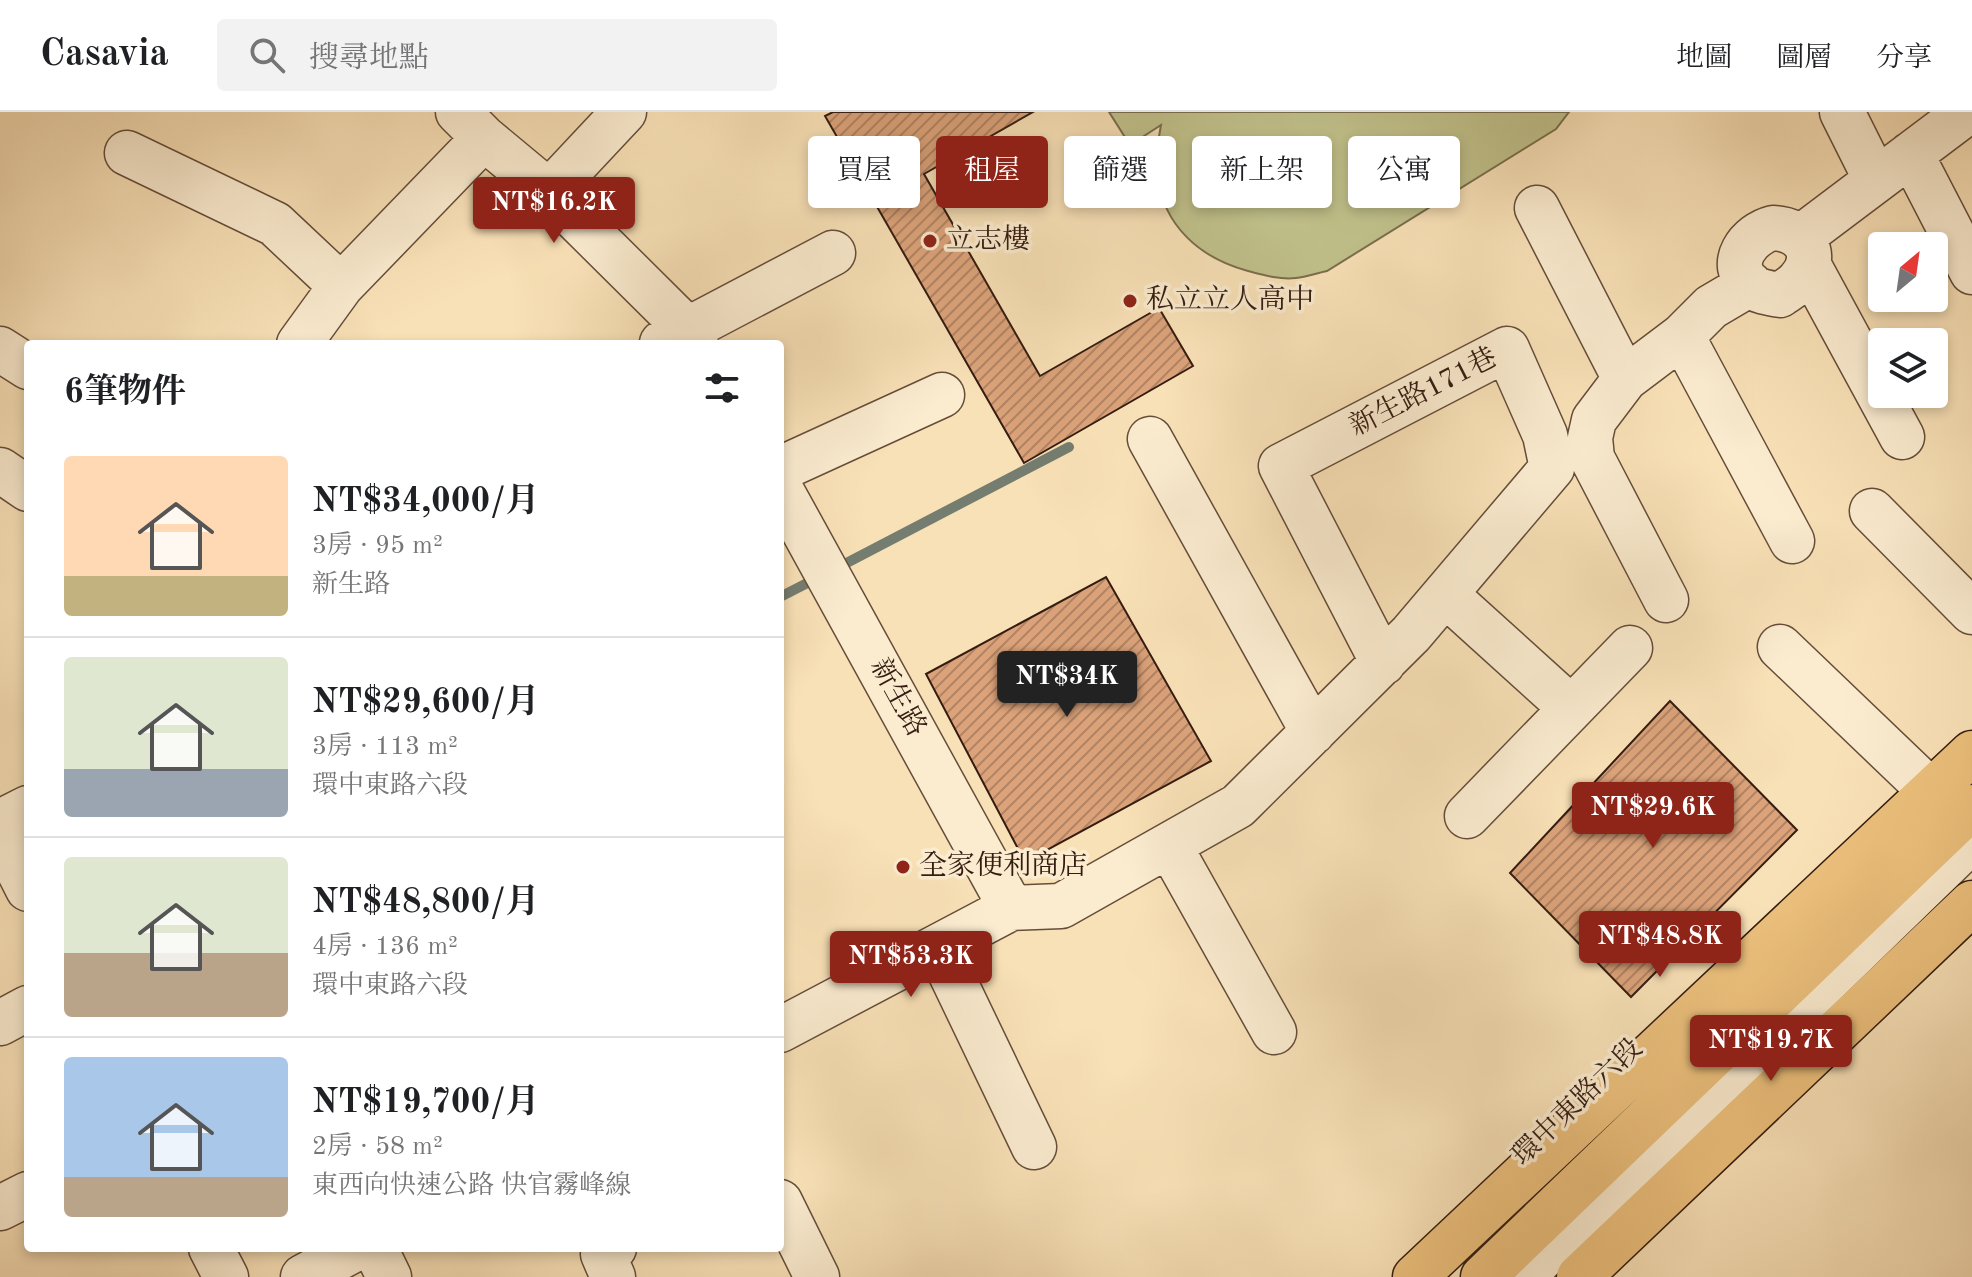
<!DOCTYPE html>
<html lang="zh-TW">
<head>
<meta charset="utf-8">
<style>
  :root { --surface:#fff; --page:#f2f2f2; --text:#202124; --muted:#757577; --line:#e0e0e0; --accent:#8f2418 }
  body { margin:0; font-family:"Old Standard TT","Noto Serif TC",serif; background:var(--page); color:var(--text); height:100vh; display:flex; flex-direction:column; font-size:30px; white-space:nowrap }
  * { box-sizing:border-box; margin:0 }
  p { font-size:26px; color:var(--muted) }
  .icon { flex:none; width:44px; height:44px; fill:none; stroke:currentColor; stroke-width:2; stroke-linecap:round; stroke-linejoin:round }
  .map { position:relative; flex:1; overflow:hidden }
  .drawer { position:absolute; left:24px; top:228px; width:760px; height:912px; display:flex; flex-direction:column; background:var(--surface); border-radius:8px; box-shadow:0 4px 12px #0003 }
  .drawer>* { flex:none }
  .banner { position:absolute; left:808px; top:24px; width:760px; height:72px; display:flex; gap:16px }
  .needle { width:52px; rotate:29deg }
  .fabs { position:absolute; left:1868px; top:120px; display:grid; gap:16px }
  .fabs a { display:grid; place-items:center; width:80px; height:80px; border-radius:8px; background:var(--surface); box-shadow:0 4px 12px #0003; font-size:40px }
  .price { position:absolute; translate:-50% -68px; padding:0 18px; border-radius:8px; background:var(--accent); color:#fff; font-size:26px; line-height:52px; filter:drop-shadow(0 2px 4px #0008) }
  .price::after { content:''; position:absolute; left:50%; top:48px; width:24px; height:18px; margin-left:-12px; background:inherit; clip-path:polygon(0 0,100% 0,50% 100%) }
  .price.current { background:#222; color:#fff }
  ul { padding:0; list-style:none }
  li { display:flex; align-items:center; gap:24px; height:200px; padding:0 40px }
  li+li { border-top:2px solid var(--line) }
  li span { display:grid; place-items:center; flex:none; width:224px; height:160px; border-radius:8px; color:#555 }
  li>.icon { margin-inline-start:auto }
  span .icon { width:96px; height:96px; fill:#fffc; stroke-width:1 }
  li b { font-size:34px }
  h2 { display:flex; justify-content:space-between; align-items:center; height:96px; padding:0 40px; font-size:34px }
  .pill { padding:0 28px; border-radius:8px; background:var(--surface); box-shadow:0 4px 12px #0003; font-size:28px; line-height:72px }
  .pill.current { background:var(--accent); color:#fff }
  header { display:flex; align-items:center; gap:48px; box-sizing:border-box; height:112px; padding:0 40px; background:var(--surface); border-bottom:2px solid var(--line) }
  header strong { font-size:38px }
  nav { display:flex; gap:44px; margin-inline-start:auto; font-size:28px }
  .search { width:560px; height:72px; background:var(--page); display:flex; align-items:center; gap:20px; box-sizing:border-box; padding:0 28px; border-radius:8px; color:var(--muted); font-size:30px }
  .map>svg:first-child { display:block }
  .garden { fill:#c1c28c; stroke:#7a6f4e; stroke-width:2 }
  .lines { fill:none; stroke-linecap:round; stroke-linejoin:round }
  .stream { stroke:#747d70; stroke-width:10 }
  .building { fill:url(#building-hatch); stroke:#341c11; stroke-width:2 }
  .minor-casing { stroke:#654d3a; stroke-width:47 }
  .highway-casing { stroke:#341c11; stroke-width:47 }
  .minor { stroke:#fbecd0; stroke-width:44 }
  .highway { stroke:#ecc07c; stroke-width:44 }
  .poi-dot { fill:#8f2418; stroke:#fbecd0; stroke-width:3 }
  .labels { text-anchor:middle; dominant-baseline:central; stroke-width:7; stroke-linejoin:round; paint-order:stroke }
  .poi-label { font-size:28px; fill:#341c11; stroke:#fbecd0; text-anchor:start }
  .street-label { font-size:28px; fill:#341c11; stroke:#fbecd0 }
</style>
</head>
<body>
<header>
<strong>Casavia</strong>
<div class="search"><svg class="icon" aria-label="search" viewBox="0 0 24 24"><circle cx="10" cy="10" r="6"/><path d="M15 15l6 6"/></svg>搜尋地點</div>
<nav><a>地圖</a><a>圖層</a><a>分享</a></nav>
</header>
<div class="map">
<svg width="1972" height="1165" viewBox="0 0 1972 1165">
  <defs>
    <pattern id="building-hatch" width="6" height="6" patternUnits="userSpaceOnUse" patternTransform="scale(2)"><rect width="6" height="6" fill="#dca37a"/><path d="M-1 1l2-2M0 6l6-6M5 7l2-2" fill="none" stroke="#b38463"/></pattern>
  </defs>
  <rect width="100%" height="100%" fill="#f9e1b7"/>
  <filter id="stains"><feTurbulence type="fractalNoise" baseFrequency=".0025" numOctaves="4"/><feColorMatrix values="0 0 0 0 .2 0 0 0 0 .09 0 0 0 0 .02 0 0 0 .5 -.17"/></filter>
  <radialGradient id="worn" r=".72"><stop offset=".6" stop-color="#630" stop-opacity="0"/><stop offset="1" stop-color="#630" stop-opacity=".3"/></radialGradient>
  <path class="garden" d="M1109,0h460l-13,17 -229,142c-10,2 -21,6 -31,7 -16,2 -33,-3 -48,-7 -48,-13 -85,-45 -91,-97 -2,-16 1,-32 4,-49l-31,20z"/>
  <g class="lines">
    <path class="stream" d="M837,456l232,-121
      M780,485l39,-20"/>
  </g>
  <path class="building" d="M833,0h200l-109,62 116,202 119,-68 34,58 -169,97 -199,-347z
    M1106,465l105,184 -186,101 -99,-188z
    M1670,589l127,129 -166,167 -121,-124z"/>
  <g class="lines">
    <defs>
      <path id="minor" d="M458,0l26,26 65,54 138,137 9,15
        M1842,0l34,68
        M127,41l148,71 66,62
        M1911,42l61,118
        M549,80l75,-80
        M1537,96l88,171
        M1773,116c30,1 48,26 27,51 -5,7 -13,11 -20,16 -10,-2 -22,-3 -30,-10 -24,-22 -1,-51 23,-57z
        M1801,125l166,-125
        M1808,152l94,173
        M1682,224l110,205
        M662,231l171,-90
        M299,232l42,-58 143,-148
        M0,237l28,18
        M1150,327l163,293
        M780,357l162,-74
        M0,358l28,19
        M780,376l231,420
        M1872,399l100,101
        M1445,482l126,114
        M1666,488l-74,-142 -2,-20 4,-18 31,-41 57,-43 29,-29 39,-23
        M1780,535l139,133
        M1467,704l163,-168
        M0,710l28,-14
        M0,722l28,55
        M1169,733l105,187
        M938,835l96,200
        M0,911l28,-15
        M780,918l231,-122 50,-2 177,-100 173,-172 141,-166 -7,-33 -38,-86 -226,117 102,197
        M780,1090l37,75
        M0,1096l28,-14
        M211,1136l15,29
        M375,1136l14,29
        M303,1165l54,-29
        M613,1165l-10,-23 11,-6
        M1522,1165l450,-437"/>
      <path id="highway" d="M1415,1165l557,-524
        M1483,1165l489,-470
        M1579,1165l393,-374"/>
    </defs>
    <use href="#minor" class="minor-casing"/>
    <use href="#highway" class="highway-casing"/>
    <use href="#minor" class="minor"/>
    <use href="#highway" class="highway"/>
  </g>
  <g class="poi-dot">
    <circle cx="930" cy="129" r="8"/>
    <circle cx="1130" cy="189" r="8"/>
    <circle cx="903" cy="755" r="8"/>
  </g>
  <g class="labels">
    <g class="poi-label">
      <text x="946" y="129">立志樓</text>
      <text x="1146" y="189">私立立人高中</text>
      <text x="919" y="755">全家便利商店</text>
    </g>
    <g class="street-label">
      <text transform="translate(1424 281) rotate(-27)">新生路171巷</text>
      <text transform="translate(897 586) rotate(61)">新生路</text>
      <text transform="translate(1578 991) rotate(-44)">環中東路六段</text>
    </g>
  </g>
  <rect width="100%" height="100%" filter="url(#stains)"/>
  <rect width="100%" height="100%" fill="url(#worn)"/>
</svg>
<div class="fabs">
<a><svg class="needle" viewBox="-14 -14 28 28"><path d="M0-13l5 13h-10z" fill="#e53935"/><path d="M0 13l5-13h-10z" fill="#757577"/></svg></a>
<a><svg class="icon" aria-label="layers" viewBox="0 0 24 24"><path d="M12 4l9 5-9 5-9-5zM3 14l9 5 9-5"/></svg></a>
</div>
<b class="price" style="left:554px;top:133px">NT$16.2K</b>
<b class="price current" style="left:1067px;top:607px">NT$34K</b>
<b class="price" style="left:1653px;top:738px">NT$29.6K</b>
<b class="price" style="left:1660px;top:867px">NT$48.8K</b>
<b class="price" style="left:911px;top:887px">NT$53.3K</b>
<b class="price" style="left:1771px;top:971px">NT$19.7K</b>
<div class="banner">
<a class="pill">買屋</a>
<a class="pill current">租屋</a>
<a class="pill">篩選</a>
<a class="pill">新上架</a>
<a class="pill">公寓</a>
</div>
<section class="drawer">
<h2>6筆物件<svg class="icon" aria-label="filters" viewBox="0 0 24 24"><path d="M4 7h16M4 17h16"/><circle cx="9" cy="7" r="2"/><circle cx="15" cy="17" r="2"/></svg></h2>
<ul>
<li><span style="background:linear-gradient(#ffd9b3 75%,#c2b280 0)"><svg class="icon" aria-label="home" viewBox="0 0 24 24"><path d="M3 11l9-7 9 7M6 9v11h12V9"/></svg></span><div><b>NT$34,000/月</b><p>3房 · 95 m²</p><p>新生路</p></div></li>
<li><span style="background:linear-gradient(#dfe7d0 70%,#9aa5b1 0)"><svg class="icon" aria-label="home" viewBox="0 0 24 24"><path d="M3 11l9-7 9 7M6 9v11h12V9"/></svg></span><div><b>NT$29,600/月</b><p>3房 · 113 m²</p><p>環中東路六段</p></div></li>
<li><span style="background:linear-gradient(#dfe7d0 60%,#b9a48a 0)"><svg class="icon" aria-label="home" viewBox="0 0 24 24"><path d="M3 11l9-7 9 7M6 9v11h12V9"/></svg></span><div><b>NT$48,800/月</b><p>4房 · 136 m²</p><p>環中東路六段</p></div></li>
<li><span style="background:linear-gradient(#a9c7e8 75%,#b9a48a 0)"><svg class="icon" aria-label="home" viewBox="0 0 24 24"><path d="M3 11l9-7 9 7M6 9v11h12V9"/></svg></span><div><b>NT$19,700/月</b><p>2房 · 58 m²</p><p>東西向快速公路 快官霧峰線</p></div></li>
</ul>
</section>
</div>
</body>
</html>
